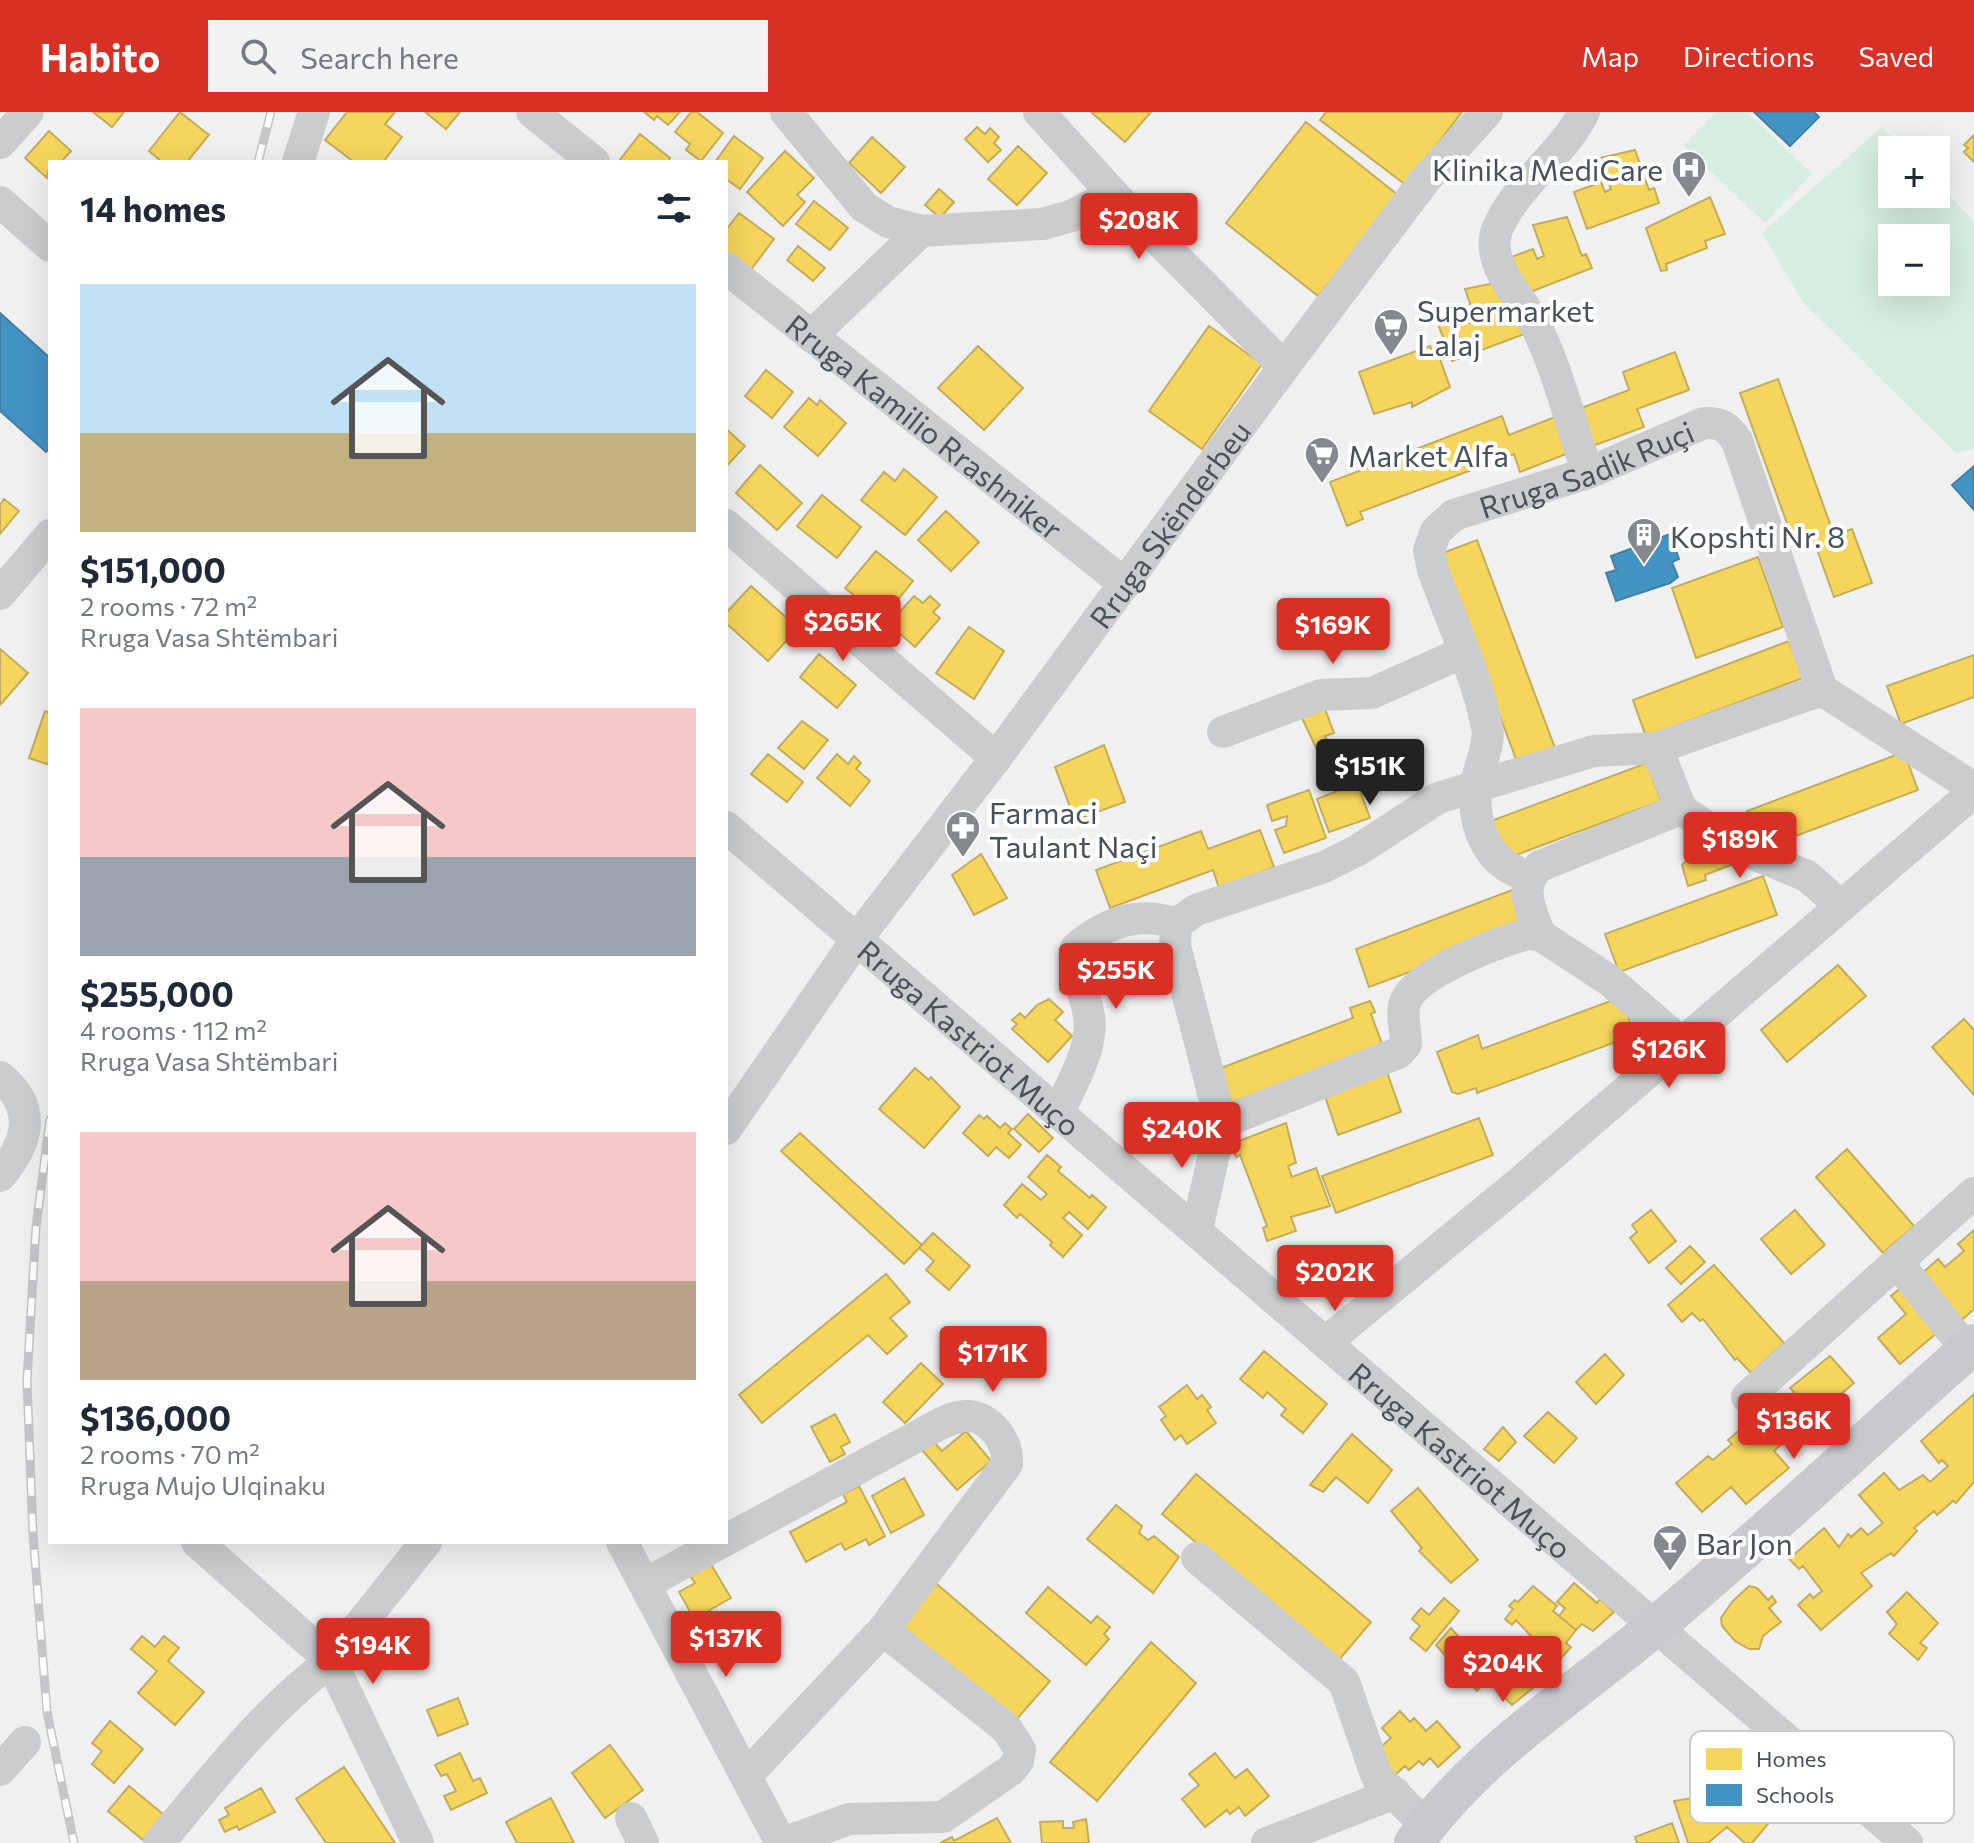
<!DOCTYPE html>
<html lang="en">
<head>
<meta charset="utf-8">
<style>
  :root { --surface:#fff; --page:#f2f2f3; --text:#1f2937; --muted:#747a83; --accent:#d93025 }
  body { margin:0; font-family:Commissioner,sans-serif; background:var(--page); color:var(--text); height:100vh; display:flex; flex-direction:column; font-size:30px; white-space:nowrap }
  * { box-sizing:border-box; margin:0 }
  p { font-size:26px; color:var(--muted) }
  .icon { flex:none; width:44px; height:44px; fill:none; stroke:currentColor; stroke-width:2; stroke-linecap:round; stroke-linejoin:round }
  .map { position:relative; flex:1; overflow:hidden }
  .sheet { position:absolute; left:48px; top:48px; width:680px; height:1384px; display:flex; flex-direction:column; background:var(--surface); border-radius:0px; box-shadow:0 8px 32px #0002 }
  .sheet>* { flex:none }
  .controls { position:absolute; left:1878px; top:24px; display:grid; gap:16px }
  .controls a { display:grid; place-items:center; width:72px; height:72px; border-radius:0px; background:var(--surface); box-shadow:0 8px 32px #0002; font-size:40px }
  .price { position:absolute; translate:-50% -68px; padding:0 18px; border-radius:8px; background:var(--accent); color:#fff; font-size:26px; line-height:52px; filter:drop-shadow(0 2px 4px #0008) }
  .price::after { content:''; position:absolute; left:50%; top:48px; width:24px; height:18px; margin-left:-12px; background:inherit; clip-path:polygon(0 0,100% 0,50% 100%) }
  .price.on { background:#222; color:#fff }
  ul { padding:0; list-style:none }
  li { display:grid; align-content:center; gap:16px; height:424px; padding:0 32px }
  li span { display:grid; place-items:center; height:248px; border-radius:0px; color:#555 }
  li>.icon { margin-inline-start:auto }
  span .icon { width:144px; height:144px; fill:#fffc; stroke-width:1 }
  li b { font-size:34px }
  h2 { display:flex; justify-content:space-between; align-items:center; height:96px; padding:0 32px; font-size:34px }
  header { display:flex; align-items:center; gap:48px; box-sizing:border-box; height:112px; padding:0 40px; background:var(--accent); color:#fff }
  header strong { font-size:38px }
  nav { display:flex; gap:44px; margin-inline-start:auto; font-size:28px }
  .search { width:560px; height:72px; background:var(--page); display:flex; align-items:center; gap:20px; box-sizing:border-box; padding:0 28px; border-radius:0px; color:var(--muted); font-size:30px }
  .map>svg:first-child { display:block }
  .green { fill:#d6ede1; fill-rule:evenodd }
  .homes { fill:#f6d55c; stroke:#c2ad5c; stroke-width:2 }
  .schools { fill:#4393c3; stroke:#457fa4; stroke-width:2 }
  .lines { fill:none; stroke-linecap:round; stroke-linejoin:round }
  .minor { stroke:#cbccce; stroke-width:32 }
  .major { stroke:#c7c9cc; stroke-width:40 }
  .rail-casing { stroke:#c6c6c8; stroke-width:9 }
  .rail { stroke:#fff; stroke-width:6; stroke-dasharray:18; stroke-linecap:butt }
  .labels { text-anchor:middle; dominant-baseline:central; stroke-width:8; stroke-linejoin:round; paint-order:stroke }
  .poi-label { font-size:30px; fill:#49515b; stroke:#fff; text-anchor:start }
  .street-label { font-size:30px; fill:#49515b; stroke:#fff }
  .key { fill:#fff; stroke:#c8cbce; stroke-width:2 }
  .key-label { font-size:22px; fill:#49515b }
</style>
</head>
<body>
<header>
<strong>Habito</strong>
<div class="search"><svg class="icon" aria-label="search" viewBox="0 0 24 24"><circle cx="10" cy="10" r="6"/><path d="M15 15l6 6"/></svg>Search here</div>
<nav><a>Map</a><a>Directions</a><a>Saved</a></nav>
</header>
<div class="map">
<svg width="1974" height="1731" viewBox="0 0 1974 1731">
  <rect width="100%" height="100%" fill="#f0f0f0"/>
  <path class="green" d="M1716,0h31l65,62 -47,49 -82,-77z
    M1882,15l23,23h-13v44h44v-12l38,39v227l-18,5 -153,-151 -41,-69zM1892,126h44v44h-44z"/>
  <path class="homes" d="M93,0h31l-12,15z
    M180,0l29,23 -22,27h-25l-13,-11z
    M347,0h48l-10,12 17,13 -19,25h-29l-29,-22z
    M425,0h35l-14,17z
    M644,0h36l-12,13 -11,-9 -3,4z
    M691,0h6l26,21 -22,28 -15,-11 4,-6 -15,-12z
    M1091,0h60l-26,30z
    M1326,0h136l-56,73 -86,-65z
    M1306,10l92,73 -80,101 -92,-73z
    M977,15l8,7 5,-6 9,9 -5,6 7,7 -13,12 -23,-23z
    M49,19l22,20 -10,11h-11l-3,16 -22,-20z
    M640,22l30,24 -2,4 -49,-1z
    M1974,23v27l-10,-10 4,-4 -4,-3z
    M734,24l29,22 -23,31 -14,-10v-17h-11z
    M872,25l33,30 -24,26 -32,-30z
    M1018,34l29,27 -30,32 -29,-26z
    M1635,38l14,40 5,-2 5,15 -72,26 -13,-37 27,-10 4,10 6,-3 -11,-31z
    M785,39l29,27 -17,17 8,7 -22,24 -36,-34z
    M939,77l15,13 -14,16 -15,-13z
    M1710,85l15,37 -20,7 2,7 -41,16 1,6 -6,1 -15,-43z
    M814,89l34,27 -18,22 -34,-26z
    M739,101l35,26 -24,32 -24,-11v-30z
    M1567,105l15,39 4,-2 6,14 -72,28 -14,-37 27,-10 4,10 7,-3 -11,-31z
    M798,134l27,22 -12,13 -26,-21z
    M1500,170l14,40 8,-3 5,14 -75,28 -14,-37 28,-10 3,9 7,-2 -11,-32z
    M1209,214l53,38 -60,85 -53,-38z
    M978,234l45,42 -39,42 -46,-42z
    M1430,234l2,4 4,-2 14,39 -38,20v-5l-38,12 -15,-42z
    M1675,240l14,38 -52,19 7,18 -54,20 -14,-37 53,-20 -6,-18z
    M766,258l27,22 -21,26 -27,-22z
    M1778,267l56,156 18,-6 20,54 -38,14 -19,-53 -18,7 -57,-158z
    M809,286l8,7 3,-5 26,23 -28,33 -34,-29z
    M1560,303l14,36 -54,21 -6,-18 -154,58 3,7 -16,7 -17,-44 172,-66 7,19z
    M726,317l19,17 -19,21z
    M760,353l42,38 -25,27 -41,-37z
    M904,357l33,28 -32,38 -44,-35 23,-28 11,9z
    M822,383l39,32 -24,31 -40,-32z
    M4,387l15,12 -19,23v-29z
    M946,399l33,31 -28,29 -33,-31z
    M1477,428l78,208 -38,14 -77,-208z
    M876,439l37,30 -30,37 -38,-30z
    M1758,445l25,70 -87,31 -24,-70z
    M751,474l47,42 -30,33 -42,-38v-10z
    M914,484l9,7 7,-7 10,9 -7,7 7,6 -25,29 -26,-23z
    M969,515l35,24 -30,48 -38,-26z
    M1789,529l14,37 -157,59 -13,-37z
    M0,537l28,24 -28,32z
    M819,542l37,31 -19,23 -37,-31z
    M1974,543v42l-73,27 -14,-38z
    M1325,597l9,24 -9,3 4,9 -10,9 -17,-36z
    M45,599l5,2v52l-21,-7z
    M802,609l26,19 -24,29 -26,-21z
    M1104,633l21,57 -50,18 -20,-53z
    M1904,640l14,38 -157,59 -14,-38z
    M768,642l35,28 -16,20 -36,-28z
    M837,642l11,10 6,-8 7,7 -5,6 14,12 -20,25 -33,-28z
    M1647,651l14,38 -156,58 -14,-38z
    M1357,671l13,35 -41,14 -12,-33z
    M1309,678l17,48 -42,15 -9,-23 11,-4 1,-10 -15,5 -5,-16z
    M1260,718l14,37 -55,21 -6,-18 -103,38 -14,-38 105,-39 7,18z
    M1707,728l34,21 -36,14 1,5 -18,6 -6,-21z
    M981,742l26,44 -33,17 -22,-40z
    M1763,764l14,39 -158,57 -14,-38z
    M1512,778l14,39 -157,58 -13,-38z
    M1838,853l28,31 -79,66 -26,-32z
    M1621,885l14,38 -158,58 -1,-5 -18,6 -6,-2 -15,-40 41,-17 4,14z
    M1049,887l14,13 -8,8 17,16 -24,26 -36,-33 5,-5 -5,-4 8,-7 5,5 12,-13z
    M1370,889l5,11 -4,2 13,35 -157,59 -14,-37 140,-53 -3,-10z
    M1964,907l10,11v65l-42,-48z
    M915,956l14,12 2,-3 29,30 -36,41 -45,-39z
    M1387,960l14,40 -63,23 -13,-39z
    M1028,1002l25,24 -14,14 -25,-23z
    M979,1003l5,4 3,-3 13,12 5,-5 7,6 -4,4 13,12 -12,13 -13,-11 -8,9 -25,-23z
    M1479,1006l14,37 -157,58 -14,-37z
    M1286,1011l10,40 -8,3 4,11 24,-9 14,38 -39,11 5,14 -29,10 -4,-13 4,-2 -27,-71 -4,2 -5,-13z
    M800,1021l122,112 -18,19 -123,-113z
    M1847,1037l67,77 -31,27 -67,-76z
    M1047,1043l14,12 -3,4 32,27 2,-3 14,12 -18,22 -19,-17 -6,6 19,17 -19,22 -13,-12 2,-3 -32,-28 -3,4 -13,-13 18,-21 19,16 6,-6 -19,-17z
    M1651,1098l25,31 -27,22 -19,-25 7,-6 -5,-7z
    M1795,1098l30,35 -34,29 -30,-35z
    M1974,1118v79l-19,17 -39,-47 22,-20 7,8 19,-16 -6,-7z
    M933,1121l37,33 -21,24 -23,-20 8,-9 -15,-13z
    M1690,1134l15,16 -24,22 -15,-16z
    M1714,1153l70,78 -33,30 -14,-15 -2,2 -32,-41 -3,2 -8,-8 -10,9 -14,-17z
    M886,1162l24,28 -20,16 17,18 -20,18 -19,-19 -106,88 -23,-28z
    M1902,1175l42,40 -44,37 -22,-26 28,-24 -15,-18z
    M1264,1239l63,53 -24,29 -22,-18 5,-6 -19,-17 -4,6 -23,-19z
    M1605,1242l19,21 -28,29 -20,-22z
    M1830,1244l24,27 -45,38 3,3 -9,8 -3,-4 -26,23 15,17 -43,36 -15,-17 -29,25 -26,-29 32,-27 5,4 19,-16 -4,-4 43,-37 4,5 19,-16 -4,-4z
    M921,1251l22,21 -38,39 -22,-21z
    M1187,1273l10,14 5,-4 9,12 -4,3 9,13 -29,21 -6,-9 -6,5 -14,-20 5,-4 -7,-9z
    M1974,1282v88l-18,21 -3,-2 -16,14 -3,-4 -20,17 3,3 -23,25 -3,-3 -30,20 11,13 -51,44 -23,-25 12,-11 3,4 9,-7 -19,-25 -4,3 -10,-10 35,-31 15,19 9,-13 3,3 10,-9 7,7 15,-12 -24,-28 25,-22 15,17 24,-15 7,7 18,-16 -6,-6 -3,3 -18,-22z
    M1548,1300l29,26 -23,25 -30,-27z
    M835,1302l15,28 -9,5 4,7 -15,8 -19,-35z
    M1503,1315l13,15 -17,19 -15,-12z
    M966,1319l25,30 -34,29 -35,-40 13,-7 7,8z
    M1352,1322l40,36 -24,33 -32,-26 -13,15 -13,-7z
    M1196,1362l175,148 -33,39 -176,-147z
    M904,1366l20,37 -33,18 -19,-37z
    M859,1374l26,50 -16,9 -3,-6 -21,11 -4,-7 -35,19 -16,-30 57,-30 -4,-8z
    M1418,1376l60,72 -27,23 -32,-32 3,-3 -31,-37z
    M1116,1393l26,21 -3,7 9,7 6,-4 25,21 -26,36 -66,-54z
    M709,1449l22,37 -37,21 -15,-27 16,-9 -7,-10z
    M931,1467l119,102 -40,46 -119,-101z
    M1574,1471l23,20 3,-4 14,13 -21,19 -11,-7 -6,6 -17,-14 6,-8 -8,-6z
    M1533,1474l24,20 -4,5 23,19 -10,13 5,4 -21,23 -27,-23 9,-10 -16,-17 -4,5 -7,-6 8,-10 -4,-3 6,-6 3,2z
    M1749,1474l8,2 11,12 4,-4 4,6 -7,6 12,14 -18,14 -4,13h-10l-14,-8 -13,-15 -1,-8 11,-16z
    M1048,1475l43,36 6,-7 13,11 -6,7 5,5 -23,26 -60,-52z
    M1907,1480l31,31 -18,20 7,5 -9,12 -29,-26 8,-10 -10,-12z
    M1444,1486l15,13 -33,40 -16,-13 10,-12 -8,-7 9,-11 8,7z
    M1451,1516l40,46 -14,17 -41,-46z
    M142,1524l13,11 9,-11 15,12 -11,13 36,31 -29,33 -37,-32 19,-22 -26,-22z
    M1151,1530l45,41 -99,118 -47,-39z
    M1505,1546l29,29 -22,18 -20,-19 3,-4 -6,-6z
    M458,1586l10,26 -30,12 -11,-26z
    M1400,1599l10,11 4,-4 12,13 11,-10 23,26 -22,20 -8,-9 -7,7 -4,-4 -10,9 -4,-4 -11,10 -20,-23 17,-15 -9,-10z
    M110,1609l33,28 -29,34 -22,-19 10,-13 -10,-8z
    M610,1633l33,45 -38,28 -33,-45z
    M460,1641l13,28 7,-3 7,15 -36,17 -7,-14 12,-5 -9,-17 -6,2 -6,-11z
    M1215,1641l20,25 12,-9 22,27 -24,20 -6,-9 -9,7 -3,-4 -22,17 -23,-28 17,-14 -10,-11z
    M344,1655l51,76h-69l-30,-44z
    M1741,1655l48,32 -37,44h-7l-18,-16 -19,16h-20l-14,-42 31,-5z
    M129,1674l35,29 -21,25 -35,-29z
    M261,1676l14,24 -36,18 -2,-4 -12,6 -6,-12 10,-5 -4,-7z
    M551,1686l23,45h-57l-11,-21z
    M997,1706l14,25h-71l12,-6 2,4z
    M1086,1707l3,24h-47l-2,-21 23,-1v7h11l-1,-6z
    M1672,1711l7,20h-42l-2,-6z"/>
  <path class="schools" d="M1754,0h60l5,5 -29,29z
    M0,201l50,45v90l-4,4 -46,-41z
    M1974,354v44l-22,-25z
    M1670,422l9,25 -7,3 6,15 -8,6 -54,18 -10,-28 10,-3 -5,-14z"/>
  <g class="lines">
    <g class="minor">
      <path d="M532,0l62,50"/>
      <path d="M786,0l78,95 24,15 33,9 122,-7 28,-8 42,-22"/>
      <path d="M1039,0l74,82 171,173"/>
      <path d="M1584,0c-21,43 -69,73 -87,118 -11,29 17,61 31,82 26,41 43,114 60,161"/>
      <path d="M0,31l28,-31"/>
      <path d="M298,50l16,-50"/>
      <path d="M0,90l50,44"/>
      <path id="s1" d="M726,156l399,316"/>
      <path d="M811,224l110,-105"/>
      <path d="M726,413l270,233"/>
      <path d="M0,482l50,-59"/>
      <path d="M1822,578l152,98"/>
      <path d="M1223,620l98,-37 51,-2 92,-41"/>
      <path d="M1657,636l24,61 53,37 73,30 34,30"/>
      <path id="s2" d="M726,715l1181,1016"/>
      <path id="s3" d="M1529,764c-41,-11 -57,-48 -53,-90 2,-19 15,-41 11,-59 -11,-54 -35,-105 -54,-157l-4,-20 7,-19 18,-16 134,-42 116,-50c17,-1 24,4 33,18l85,249"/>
      <path d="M1540,823c-9,-26 -23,-48 0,-69l141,-57"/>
      <path d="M0,965c38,31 28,66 0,99"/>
      <path d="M1059,1000c12,-28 35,-64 30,-96 -4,-24 -15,-42 -13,-68 29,-25 63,-38 100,-24"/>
      <path d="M1221,1011l177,-70 8,-9c0,-15 -6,-30 0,-44 14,-29 91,-57 121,-66l13,1 69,45 73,63"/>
      <path id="s4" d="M726,1017l131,-190 139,-181 288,-391 141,-187 62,-68"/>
      <path d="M1197,1118l24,-107 -46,-177 1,-22 20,-14 128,-43 34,-17 80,-52 156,-47 63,-3 165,-58"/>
      <path d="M1897,1150l70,88"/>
      <path d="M1326,1230l193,-159 455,-391"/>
      <path d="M1747,1285l227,-204"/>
      <path d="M726,1428l210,-114c10,-5 20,-10 31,-10 23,0 42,26 40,48l-124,166"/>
      <path d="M622,1430l159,301"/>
      <path d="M1197,1446l147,124 33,95 50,49"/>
      <path d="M645,1472l77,-42"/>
      <path d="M0,1658l25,-28"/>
      <path d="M746,1664l137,-146 124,99 13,21 -2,11 -7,9 -68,47 -94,2 -66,24"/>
      <path d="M631,1706l12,25"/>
      <path d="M159,1731c54,-65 104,-131 172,-182l-134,-119"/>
      <path d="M418,1731l-87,-182 95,-119"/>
      <path d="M1267,1731l128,-50"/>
    </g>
    <path class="major" d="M1414,1731c64,-90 159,-148 243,-218 108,-90 211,-188 317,-281"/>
    <defs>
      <path id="rail" d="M258,50l13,-50
        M50,1007l-14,108 -9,154 6,153 14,178 27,131"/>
    </defs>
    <use href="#rail" class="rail-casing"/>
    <use href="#rail" class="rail"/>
  </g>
  <defs>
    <symbol id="hospital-pin" viewBox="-11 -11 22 30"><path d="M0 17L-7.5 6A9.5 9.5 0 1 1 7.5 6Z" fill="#83898f" stroke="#fff"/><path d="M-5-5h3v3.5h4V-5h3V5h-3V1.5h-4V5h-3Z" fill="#fff"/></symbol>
    <symbol id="supermarket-pin" viewBox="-11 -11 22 30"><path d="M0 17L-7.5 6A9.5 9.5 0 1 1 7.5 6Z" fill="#83898f" stroke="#fff"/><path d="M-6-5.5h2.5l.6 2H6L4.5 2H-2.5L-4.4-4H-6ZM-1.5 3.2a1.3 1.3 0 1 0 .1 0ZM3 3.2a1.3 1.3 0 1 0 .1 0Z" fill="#fff"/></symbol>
    <symbol id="building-pin" viewBox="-11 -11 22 30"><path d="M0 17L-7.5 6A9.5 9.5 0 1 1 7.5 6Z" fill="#83898f" stroke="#fff"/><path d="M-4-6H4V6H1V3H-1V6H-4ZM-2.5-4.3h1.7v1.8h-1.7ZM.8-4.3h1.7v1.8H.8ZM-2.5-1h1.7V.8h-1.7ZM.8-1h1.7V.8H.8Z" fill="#fff"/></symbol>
    <symbol id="pharmacy-pin" viewBox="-11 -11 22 30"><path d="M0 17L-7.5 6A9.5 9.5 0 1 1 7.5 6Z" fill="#83898f" stroke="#fff"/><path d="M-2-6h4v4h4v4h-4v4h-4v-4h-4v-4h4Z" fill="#fff"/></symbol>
    <symbol id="bar-pin" viewBox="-11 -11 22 30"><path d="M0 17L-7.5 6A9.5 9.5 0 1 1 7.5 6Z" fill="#83898f" stroke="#fff"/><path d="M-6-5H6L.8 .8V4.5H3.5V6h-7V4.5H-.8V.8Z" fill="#fff"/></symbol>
  </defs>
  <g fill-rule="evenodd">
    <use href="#hospital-pin" x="1669" y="36" width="40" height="54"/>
    <use href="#supermarket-pin" x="1371" y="194" width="40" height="54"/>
    <use href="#supermarket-pin" x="1302" y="322" width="40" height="54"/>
    <use href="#building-pin" x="1624" y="403" width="40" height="54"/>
    <use href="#pharmacy-pin" x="943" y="696" width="40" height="54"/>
    <use href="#bar-pin" x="1650" y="1410" width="40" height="54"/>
  </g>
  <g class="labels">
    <g class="poi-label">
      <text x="1663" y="56" text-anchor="end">Klinika MediCare</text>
      <text x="1417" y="197">Supermarket<tspan x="1417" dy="34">Lalaj</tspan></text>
      <text x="1348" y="342">Market Alfa</text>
      <text x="1670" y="423">Kopshti Nr. 8</text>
      <text x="989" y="699">Farmaci<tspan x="989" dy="34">Taulant Naçi</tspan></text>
      <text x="1696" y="1430">Bar Jon</text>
    </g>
    <g class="street-label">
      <text stroke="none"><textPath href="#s1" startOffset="254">Rruga Kamilio Rrashniker</textPath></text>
      <text stroke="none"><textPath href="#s3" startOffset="546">Rruga Sadik Ruçi</textPath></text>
      <text stroke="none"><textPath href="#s4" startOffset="750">Rruga Skënderbeu</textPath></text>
      <text stroke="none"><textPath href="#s2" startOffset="322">Rruga Kastriot Muço</textPath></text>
      <text stroke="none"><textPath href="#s2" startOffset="970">Rruga Kastriot Muço</textPath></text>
    </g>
  </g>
  <rect x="1690" y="1619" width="264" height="92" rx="12" class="key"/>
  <rect x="1706" y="1636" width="36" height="22" fill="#f6d55c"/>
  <rect x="1706" y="1672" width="36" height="22" fill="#4393c3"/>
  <g class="key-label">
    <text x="1756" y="1655">Homes</text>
    <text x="1756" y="1691">Schools</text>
  </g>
</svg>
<div class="controls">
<a>+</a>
<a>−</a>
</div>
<b class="price" style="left:1139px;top:149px">$208K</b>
<b class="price" style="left:843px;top:551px">$265K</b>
<b class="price" style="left:1333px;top:554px">$169K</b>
<b class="price on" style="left:1370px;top:695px">$151K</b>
<b class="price" style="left:1740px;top:768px">$189K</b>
<b class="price" style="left:1116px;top:899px">$255K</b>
<b class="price" style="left:1669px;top:978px">$126K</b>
<b class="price" style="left:1182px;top:1058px">$240K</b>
<b class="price" style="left:1335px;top:1201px">$202K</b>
<b class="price" style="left:993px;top:1282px">$171K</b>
<b class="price" style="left:1794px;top:1349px">$136K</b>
<b class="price" style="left:726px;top:1567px">$137K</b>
<b class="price" style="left:373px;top:1574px">$194K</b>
<b class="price" style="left:1503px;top:1592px">$204K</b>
<section class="sheet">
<h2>14 homes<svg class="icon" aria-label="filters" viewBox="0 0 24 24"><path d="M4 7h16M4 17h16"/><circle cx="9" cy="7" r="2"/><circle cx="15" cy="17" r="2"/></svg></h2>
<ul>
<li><span style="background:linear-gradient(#bfe0f5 60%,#c2b280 0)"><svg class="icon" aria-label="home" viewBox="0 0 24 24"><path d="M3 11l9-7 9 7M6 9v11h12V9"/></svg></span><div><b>$151,000</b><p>2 rooms · 72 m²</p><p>Rruga Vasa Shtëmbari</p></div></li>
<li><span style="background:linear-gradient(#f6c9c9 60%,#9aa5b1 0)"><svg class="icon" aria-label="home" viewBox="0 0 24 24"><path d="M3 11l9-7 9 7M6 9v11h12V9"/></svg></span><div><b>$255,000</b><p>4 rooms · 112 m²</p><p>Rruga Vasa Shtëmbari</p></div></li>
<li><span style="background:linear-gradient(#f6c9c9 60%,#b9a48a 0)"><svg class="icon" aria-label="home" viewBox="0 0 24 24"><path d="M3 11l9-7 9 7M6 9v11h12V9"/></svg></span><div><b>$136,000</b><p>2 rooms · 70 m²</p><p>Rruga Mujo Ulqinaku</p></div></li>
</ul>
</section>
</div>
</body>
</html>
